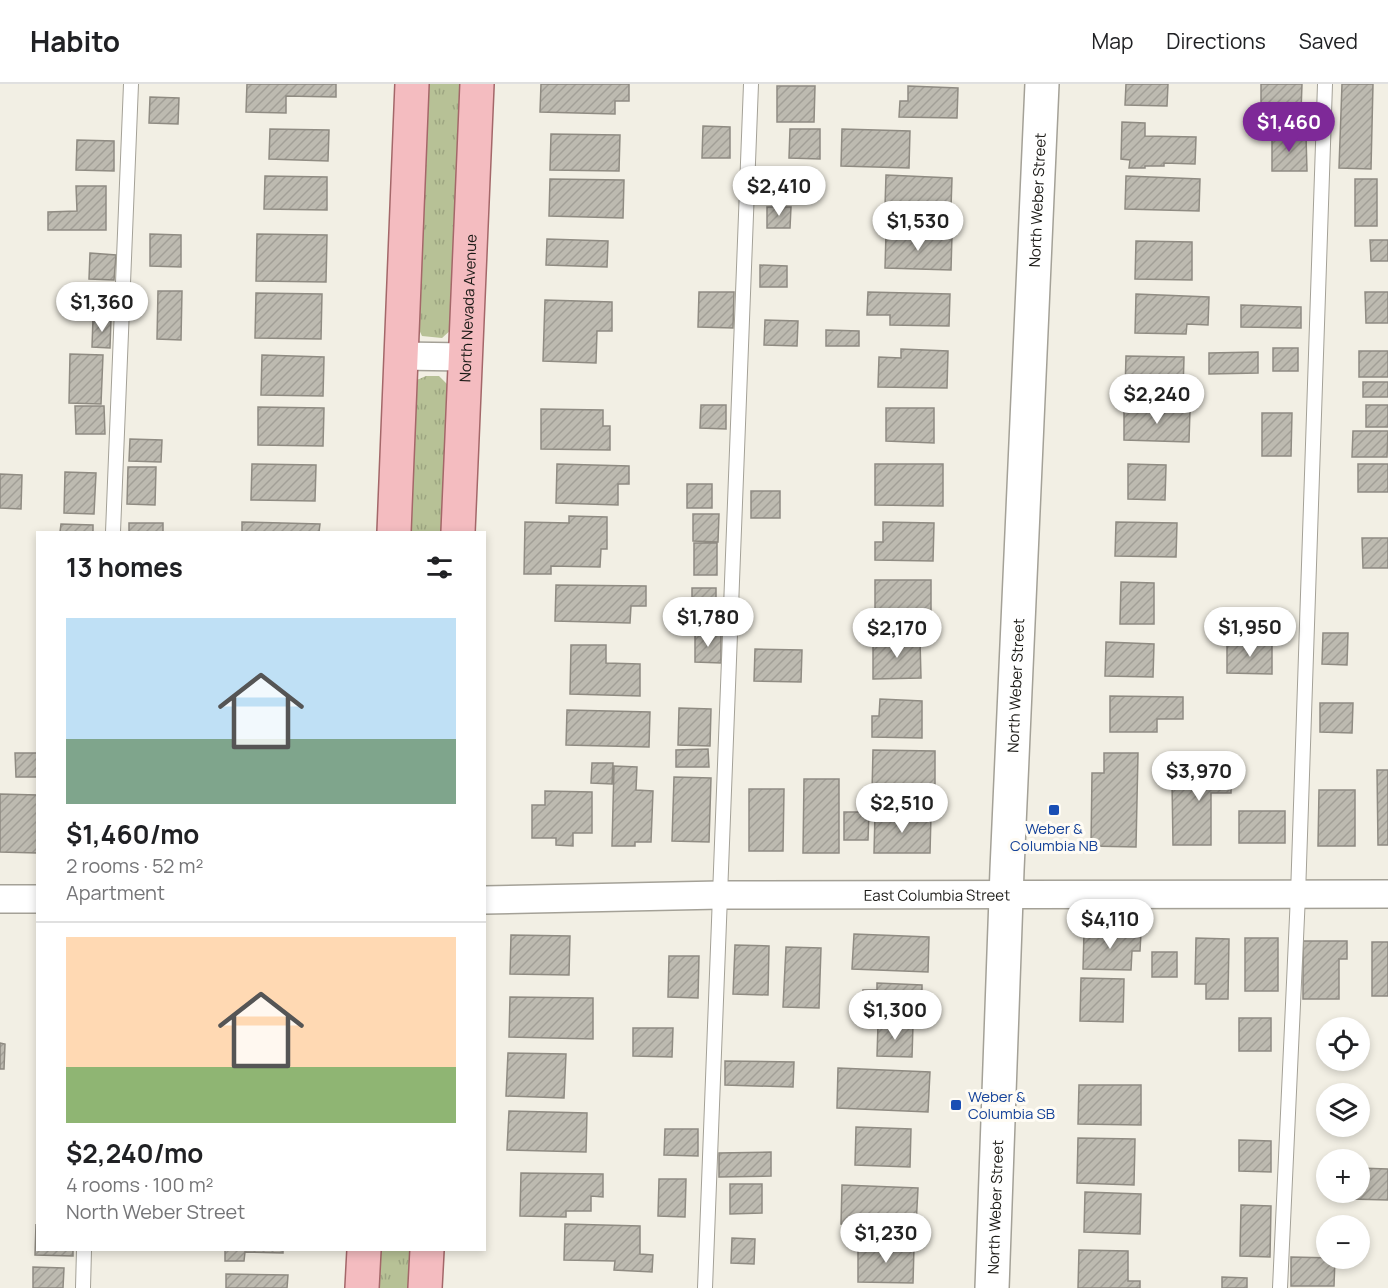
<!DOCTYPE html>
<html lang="en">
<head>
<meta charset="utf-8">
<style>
  :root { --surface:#fff; --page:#f2f2f2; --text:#202124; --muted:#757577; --line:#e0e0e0; --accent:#7e2998 }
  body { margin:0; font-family:Manrope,sans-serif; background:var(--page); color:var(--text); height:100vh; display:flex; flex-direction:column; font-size:22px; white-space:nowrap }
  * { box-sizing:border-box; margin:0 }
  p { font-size:20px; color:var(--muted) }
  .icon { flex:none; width:33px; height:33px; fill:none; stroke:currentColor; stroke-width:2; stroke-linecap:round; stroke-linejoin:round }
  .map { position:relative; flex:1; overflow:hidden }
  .drawer { position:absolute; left:36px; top:447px; width:450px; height:720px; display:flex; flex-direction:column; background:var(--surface); border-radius:0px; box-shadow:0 3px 9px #0003 }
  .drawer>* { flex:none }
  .buttons { position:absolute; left:1316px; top:933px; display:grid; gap:12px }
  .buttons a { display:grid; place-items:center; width:54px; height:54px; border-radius:50%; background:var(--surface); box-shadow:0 3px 9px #0003; font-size:30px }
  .price { position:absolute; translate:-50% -51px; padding:0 14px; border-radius:21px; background:#fff; color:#222; font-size:20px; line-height:39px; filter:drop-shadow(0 2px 3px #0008) }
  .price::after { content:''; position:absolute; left:50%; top:36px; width:18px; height:14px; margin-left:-9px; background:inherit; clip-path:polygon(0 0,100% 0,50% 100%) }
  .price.active { background:var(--accent); color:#fff }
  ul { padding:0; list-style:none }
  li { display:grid; align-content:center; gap:12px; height:318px; padding:0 30px }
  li+li { border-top:2px solid var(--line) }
  li span { display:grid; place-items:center; height:186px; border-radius:0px; color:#555 }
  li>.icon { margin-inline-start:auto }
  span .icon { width:108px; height:108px; fill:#fffc; stroke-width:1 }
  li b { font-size:26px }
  h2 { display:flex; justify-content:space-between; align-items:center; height:72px; padding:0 30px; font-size:26px }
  header { display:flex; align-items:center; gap:36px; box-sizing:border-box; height:84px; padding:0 30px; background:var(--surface); border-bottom:2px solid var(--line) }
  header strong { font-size:28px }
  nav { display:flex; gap:33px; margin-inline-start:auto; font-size:21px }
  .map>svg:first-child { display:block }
  .grass { fill:url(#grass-tufts) }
  .building { fill:url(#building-hatch); stroke:#8f8b82; stroke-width:1.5 }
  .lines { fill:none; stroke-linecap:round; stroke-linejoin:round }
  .service-casing { stroke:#a4a197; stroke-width:16 }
  .minor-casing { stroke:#a4a197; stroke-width:30 }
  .tertiary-casing { stroke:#a4a197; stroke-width:36 }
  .primary-casing { stroke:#a46769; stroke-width:36 }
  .service { stroke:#fff; stroke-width:14 }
  .minor { stroke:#fff; stroke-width:27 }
  .tertiary { stroke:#fff; stroke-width:33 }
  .primary { stroke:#f4bcc0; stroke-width:33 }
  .transit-dot { fill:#1a4fb4; stroke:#fffcf4; stroke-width:2 }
  .labels { text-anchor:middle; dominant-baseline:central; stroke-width:6; stroke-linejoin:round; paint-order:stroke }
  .street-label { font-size:15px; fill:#1b1a16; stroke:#fffcf4 }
  .transit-label { font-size:15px; fill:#164399; stroke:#fffcf4 }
</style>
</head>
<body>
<header>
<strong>Habito</strong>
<nav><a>Map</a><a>Directions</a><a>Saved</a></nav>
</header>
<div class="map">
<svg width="1388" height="1204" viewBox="0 0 1388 1204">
  <defs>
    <pattern id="grass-tufts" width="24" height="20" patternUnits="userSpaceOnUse" patternTransform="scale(1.5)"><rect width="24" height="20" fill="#b7c196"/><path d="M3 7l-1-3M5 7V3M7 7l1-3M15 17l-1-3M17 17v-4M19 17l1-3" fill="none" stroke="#9da581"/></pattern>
    <pattern id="building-hatch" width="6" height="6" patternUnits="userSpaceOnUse" patternTransform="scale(1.5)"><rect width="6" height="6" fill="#bdbab0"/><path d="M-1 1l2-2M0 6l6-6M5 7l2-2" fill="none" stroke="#a29f97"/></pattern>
  </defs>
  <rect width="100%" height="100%" fill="#f2efe4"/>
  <path class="grass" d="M425,0h36l-8,244 -11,10 -20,-2 -7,-15z
    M426,292h13l9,9 -6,147h-36l6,-141 5,-11z
    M378,1166h37l-1,38h-37z"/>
  <path class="building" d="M247,0h89v13l-50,-1v17l-40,-1z
    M541,0h88v17h-14v13l-75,-2z
    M1126,0h42l-1,22 -42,-1z
    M1261,0h41l-1,28h-40z
    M1342,0h31l-2,85 -32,-1z
    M777,2h38l-1,36h-37z
    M908,2l50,2 -1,30 -58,-1 1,-16h8z
    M150,13l29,1 -1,26 -29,-1z
    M1122,38l23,1v13l51,1 -1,27 -31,-1v3h-19v2h-16l1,-8 -9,-1z
    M703,42l27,1v31h-28z
    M270,45l59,1 -1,31 -59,-2z
    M790,45h30v30l-31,-1z
    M842,45l68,2 -1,37 -68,-2z
    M551,50l69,1 -1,36 -69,-1z
    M1272,51h34l1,36h-35z
    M77,56l37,1v30l-38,-1z
    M886,91l66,3 -1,30 -66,-2z
    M265,92l62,1v33l-63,-1z
    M1126,92l74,3 -1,32 -74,-2z
    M550,95l74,1 -1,38 -74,-2z
    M1355,95h22v47h-22z
    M76,102h30v44h-58v-18l29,-1z
    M767,123h24l-1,21h-23z
    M886,149l66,2 -1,35 -66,-2z
    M150,150l31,1v32l-31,-1z
    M257,150l70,1 -1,47 -70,-1z
    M547,155l61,2 -1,26 -61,-2z
    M1370,156h18v21h-17z
    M1136,157l56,1v38l-57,-1z
    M90,169l26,2 -2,25 -25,-1z
    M760,181l27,1v21h-27z
    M158,207h24l-1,49 -24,-1z
    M699,208h35l-1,36 -35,-1z
    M868,208l82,2 -1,32 -59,-1v-10h-23z
    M1365,208h23v31h-22z
    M256,209l66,1 -1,45 -66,-1z
    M1136,210l73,3 -1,28 -21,-1 -1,10 -51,-1z
    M545,216l67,2v29h-15l-1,32 -53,-2z
    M1241,221l60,2v21l-60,-1z
    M93,234l18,1 -1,29 -18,-1z
    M765,236l33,1 -1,25 -33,-1z
    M826,246l33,1v15h-33z
    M1273,264h25v23h-25z
    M901,265l47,2 -1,37 -69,-1 1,-30 22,1z
    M1359,267h29v26h-29z
    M1258,268v21l-49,1v-21z
    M70,270l33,1 -2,49 -32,-1z
    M262,271l62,2 -1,39 -62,-1z
    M1126,272l58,1 -1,34 -58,-1z
    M1363,298h25v15h-25z
    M701,321h25v24l-26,-1z
    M1366,321h22v22h-22z
    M75,322h29l1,28h-29z
    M258,323l66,1 -1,38 -65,-1z
    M886,324h48v35l-48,-2z
    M541,325l62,1v16h7v24l-69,-1z
    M1124,325l66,1 -1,32 -65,-2z
    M1262,329h30l-1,43h-29z
    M1353,347h35l-1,26h-35z
    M130,355l32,1 -1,22 -32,-1z
    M252,380l64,1 -1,36 -64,-1z
    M557,380l72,2v18h-11v21l-62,-2z
    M875,380h68v42l-68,-1z
    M1128,380l38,1 -1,35 -37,-1z
    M1358,380h30v28h-30z
    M128,383h28l-1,38 -28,-1z
    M65,388l31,1 -2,41 -30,-1z
    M0,390l22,1 -1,34 -21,-1z
    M687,400h25v24h-25z
    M751,407h29v27h-29z
    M693,430h26l-1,28 -25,-1z
    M569,432l38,1v32h-6l-1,18 -49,-1v8h-27l1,-52 44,1z
    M242,438l78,2 -1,8h-77z
    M883,438l51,1 -1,38 -58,-1v-18h8z
    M1116,438l61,1 -1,34 -61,-1z
    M129,439h34v9h-34z
    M61,440l32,1v7h-33z
    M1362,454h26v30h-25z
    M694,459h23v32h-23z
    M875,496h56v38l-56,-1z
    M1121,498l33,1v41h-34z
    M556,501l90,1v20h-15l-1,17 -75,-2z
    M692,504h24v39h-24z
    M695,549l26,1v29l-26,-1z
    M1323,549h25l-1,32 -25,-1z
    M873,556h47l1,38 -48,1z
    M1227,557l45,1v32l-45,-1z
    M1106,558l48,2 -1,33 -48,-1z
    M571,561h35v18l34,1v32l-70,-2z
    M755,565l47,1 -1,32 -47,-1z
    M1110,612l73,1v22h-26v13h-47z
    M880,615l42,2v37l-50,-1v-21h7z
    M1320,619h33l-1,30 -32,-1z
    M679,624l32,1 -1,37 -32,-1z
    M567,626l83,2 -1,35 -83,-2z
    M708,665l1,18h-33v-17z
    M873,666l62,1v42l-63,-1z
    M15,669h23v24h-22z
    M1104,669h34l-2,94 -45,-1 1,-73h12z
    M1204,670h27v39h-20v52h-38l-1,-63h33z
    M592,679h21l-1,21 -21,-1z
    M614,682l23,1 -1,23 17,1 -2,51h-16v4h-23z
    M1377,686h11v75h-10z
    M674,693l37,1 -2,64 -37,-1z
    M804,695h35v74h-36z
    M749,705h35l-1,62h-34z
    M1319,706h36v56h-37z
    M545,707l47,1v41h-19v13l-17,-1v-7h-24v-33h13z
    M0,710l37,1v58l-37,-1z
    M1239,727h46v32h-46z
    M844,728h25l-1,28h-24z
    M875,730l56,1 -1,38h-56z
    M1084,848l57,1 -1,18h-8l-1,19 -48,-1z
    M854,850l75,3 -1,35 -76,-3z
    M511,851l59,1 -1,39 -59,-1z
    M1196,854l33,1 -1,60h-22v-15h-11z
    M1245,854h33v53h-33z
    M1303,857h44v18h-8v40h-36z
    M1372,858h16v54h-16z
    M735,861l34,1 -1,49 -35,-1z
    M786,863l35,1 -2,60 -36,-1z
    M1152,868h25v25h-25z
    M669,872h30l-1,42 -30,-1z
    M1081,894l43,1 -1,43 -43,-1z
    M877,899l45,2v34l-59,-1v-28h14z
    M510,913l83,1v41l-84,-2z
    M1239,934h32v33h-32z
    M878,940l35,1 -1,32 -35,-1z
    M633,944h40l-1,29 -39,-1z
    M0,959l5,1 -1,25h-4z
    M508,969l58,1 -2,44 -58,-2z
    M725,977l69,1 -1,25 -68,-2z
    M838,984l92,4 -2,40 -91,-4z
    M1079,1001h62v40l-63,-1z
    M509,1027l78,2 -1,39 -79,-2z
    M856,1043l55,2 -1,38 -55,-2z
    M665,1045h33v27l-34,-1z
    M1078,1054l57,1 -1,46 -57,-2z
    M1239,1056l32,1v31l-32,-1z
    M771,1068v24l-52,1v-24z
    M1359,1084l29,1v31l-38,-1v-7h9z
    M521,1089l82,1v23l-12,-1v15h-25v6l-46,-1z
    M659,1095h27l-1,38 -27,-1z
    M730,1100h32v29l-32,1z
    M842,1101l76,3 -2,38 -75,-2z
    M1085,1108l56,2 -1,40 -56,-2z
    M1241,1121l30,1 -1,51 -30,-1z
    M36,1140l2,26h35v6l-38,-1z
    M565,1140l75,2v28l13,1 -1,17 -38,-2 1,-9 -51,-1z
    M732,1154l23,1 -1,25 -23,-1z
    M858,1162l56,1 -1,36 -55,-1z
    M225,1166h58v3l-38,-1 -1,9h-19z
    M1079,1166l49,1v30h12v7h-62z
    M1291,1173l44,1 -1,28h-43z
    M33,1183l31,1 -1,20h-30z
    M226,1190l62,1 -1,13h-61z
    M1222,1193l25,1v10h-25z"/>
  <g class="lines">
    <defs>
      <path id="service" d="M113,448l18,-448
        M83,1204l1,-38
        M705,1204l46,-1204
        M1280,1204l18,-393 27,-811"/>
      <g id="minor">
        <path d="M401,272l64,1"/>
        <path d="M0,815h38"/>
        <path id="s1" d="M484,816l236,-5 668,-1"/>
      </g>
      <g id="tertiary">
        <path id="s2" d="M992,1204l15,-418 35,-786"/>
      </g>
      <g id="primary">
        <path d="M394,448l18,-448"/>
        <path id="s3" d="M458,448l19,-448"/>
        <path d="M362,1204l2,-38"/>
        <path d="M425,1204l2,-38"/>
      </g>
    </defs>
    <use href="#service" class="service-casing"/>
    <use href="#minor" class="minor-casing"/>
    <use href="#tertiary" class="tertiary-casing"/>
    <use href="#primary" class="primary-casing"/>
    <use href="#service" class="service"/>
    <use href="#minor" class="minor"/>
    <use href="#tertiary" class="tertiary"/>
    <use href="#primary" class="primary"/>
  </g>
  <g class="transit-dot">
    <rect x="1048" y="720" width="12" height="12" rx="3"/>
    <rect x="950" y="1015" width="12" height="12" rx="3"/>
  </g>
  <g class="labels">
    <g class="street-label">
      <text stroke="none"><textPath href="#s2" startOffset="1089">North Weber Street</textPath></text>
      <text stroke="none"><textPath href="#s3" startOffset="224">North Nevada Avenue</textPath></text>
      <text stroke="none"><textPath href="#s2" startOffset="603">North Weber Street</textPath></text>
      <text stroke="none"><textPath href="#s1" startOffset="453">East Columbia Street</textPath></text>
      <text stroke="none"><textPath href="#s2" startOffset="81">North Weber Street</textPath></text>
    </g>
    <g class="transit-label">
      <text x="1054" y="744">Weber &amp;<tspan x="1054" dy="17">Columbia NB</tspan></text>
      <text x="968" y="1012" text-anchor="start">Weber &amp;<tspan x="968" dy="17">Columbia SB</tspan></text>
    </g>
  </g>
</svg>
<div class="buttons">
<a><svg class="icon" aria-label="locate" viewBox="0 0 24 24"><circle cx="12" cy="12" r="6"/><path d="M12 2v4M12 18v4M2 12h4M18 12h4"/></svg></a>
<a><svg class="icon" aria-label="layers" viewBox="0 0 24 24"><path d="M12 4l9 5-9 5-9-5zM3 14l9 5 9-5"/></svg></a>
<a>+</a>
<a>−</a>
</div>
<b class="price active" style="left:1289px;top:69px">$1,460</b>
<b class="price" style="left:779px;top:133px">$2,410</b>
<b class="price" style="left:918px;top:168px">$1,530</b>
<b class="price" style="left:102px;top:249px">$1,360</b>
<b class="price" style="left:1157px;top:341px">$2,240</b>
<b class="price" style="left:708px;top:564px">$1,780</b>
<b class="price" style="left:1250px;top:574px">$1,950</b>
<b class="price" style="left:897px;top:575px">$2,170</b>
<b class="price" style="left:1199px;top:718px">$3,970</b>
<b class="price" style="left:902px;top:750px">$2,510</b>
<b class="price" style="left:1110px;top:866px">$4,110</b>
<b class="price" style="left:895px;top:957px">$1,300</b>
<b class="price" style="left:886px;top:1180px">$1,230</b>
<section class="drawer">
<h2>13 homes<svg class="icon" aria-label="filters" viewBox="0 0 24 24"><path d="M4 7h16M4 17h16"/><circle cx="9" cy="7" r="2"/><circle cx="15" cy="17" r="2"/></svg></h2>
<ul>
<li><span style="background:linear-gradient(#bfe0f5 65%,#7fa58c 0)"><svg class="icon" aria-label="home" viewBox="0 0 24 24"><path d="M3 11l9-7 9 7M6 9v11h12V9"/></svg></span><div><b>$1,460/mo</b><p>2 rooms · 52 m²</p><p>Apartment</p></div></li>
<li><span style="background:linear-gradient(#ffd9b3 70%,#8fb573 0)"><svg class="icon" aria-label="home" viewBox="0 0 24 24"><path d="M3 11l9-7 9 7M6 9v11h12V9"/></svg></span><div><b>$2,240/mo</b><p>4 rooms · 100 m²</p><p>North Weber Street</p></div></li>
</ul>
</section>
</div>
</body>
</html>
